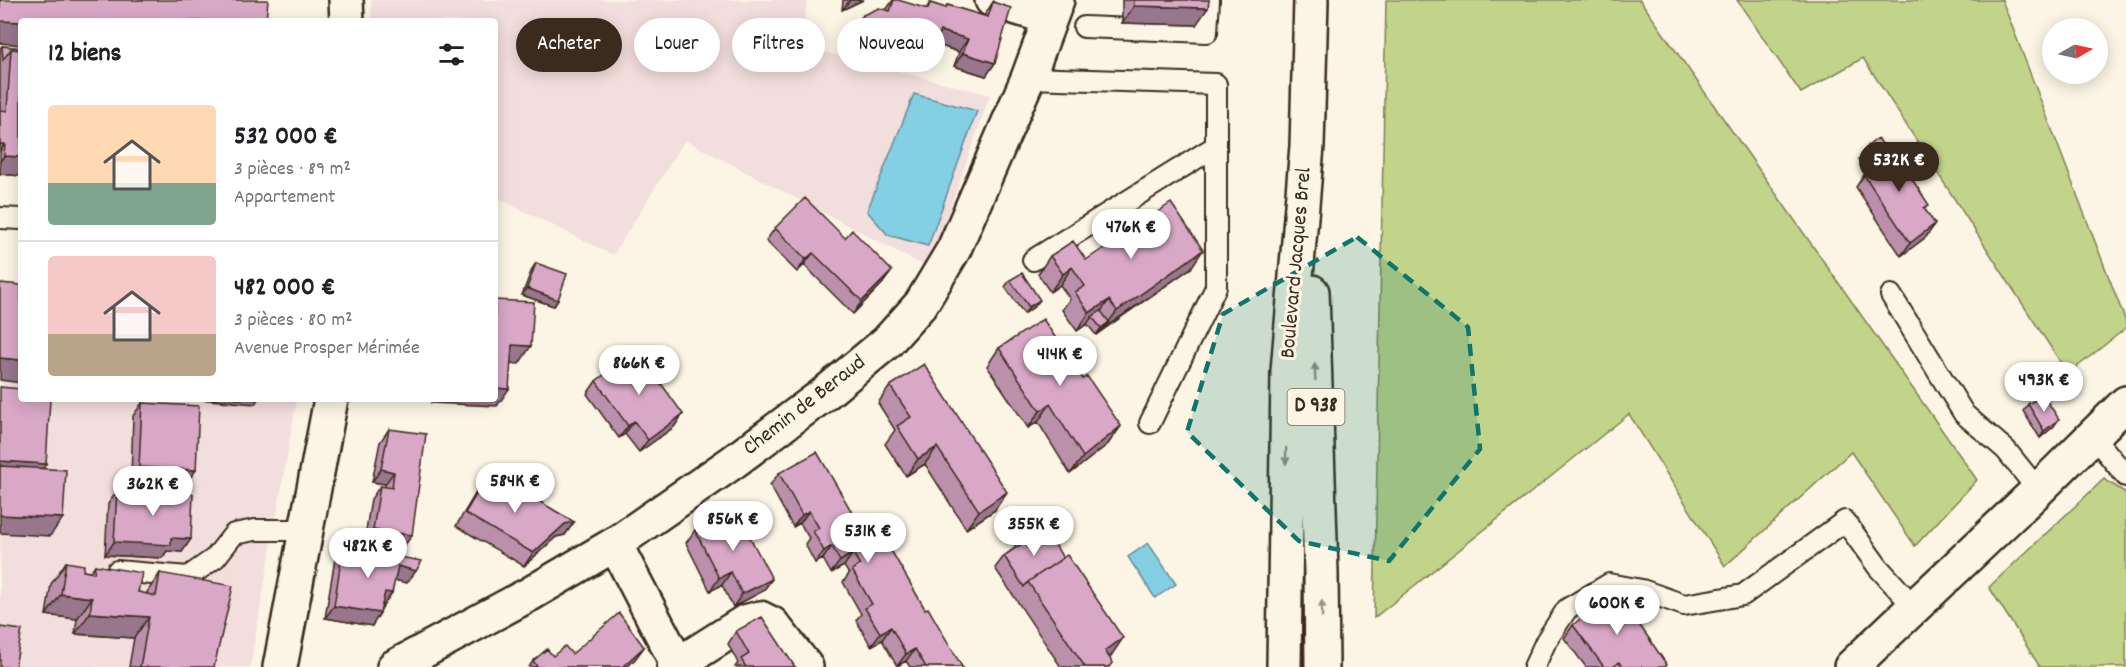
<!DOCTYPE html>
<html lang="fr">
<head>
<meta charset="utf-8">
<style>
  :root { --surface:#fff; --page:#f6f6f6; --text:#202124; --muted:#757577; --line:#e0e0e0; --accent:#3b2a1e }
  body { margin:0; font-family:Dekko,sans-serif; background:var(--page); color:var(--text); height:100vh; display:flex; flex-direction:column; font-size:22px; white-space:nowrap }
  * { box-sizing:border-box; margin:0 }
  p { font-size:20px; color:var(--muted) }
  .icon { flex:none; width:33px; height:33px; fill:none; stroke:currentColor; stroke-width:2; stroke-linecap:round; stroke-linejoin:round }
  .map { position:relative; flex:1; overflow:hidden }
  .sheet { position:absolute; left:18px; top:18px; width:480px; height:384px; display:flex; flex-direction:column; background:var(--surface); border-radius:6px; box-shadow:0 3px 15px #0003 }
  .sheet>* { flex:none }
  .guide { position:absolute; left:516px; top:18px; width:570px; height:54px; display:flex; gap:12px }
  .needle { width:39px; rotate:81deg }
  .fabs { position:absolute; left:2042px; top:18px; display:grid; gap:12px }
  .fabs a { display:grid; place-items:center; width:66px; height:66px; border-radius:50%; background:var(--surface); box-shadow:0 3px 15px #0003; font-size:30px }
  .price { position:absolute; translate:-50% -51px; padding:0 14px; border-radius:21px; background:#fff; color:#222; font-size:20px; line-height:39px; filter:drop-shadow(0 2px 3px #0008) }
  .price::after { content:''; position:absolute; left:50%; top:36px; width:18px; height:14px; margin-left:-9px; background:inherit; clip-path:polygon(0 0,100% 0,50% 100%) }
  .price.on { background:var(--accent); color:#fff }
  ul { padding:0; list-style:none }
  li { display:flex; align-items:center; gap:18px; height:150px; padding:0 30px }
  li+li { border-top:2px solid var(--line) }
  li span { display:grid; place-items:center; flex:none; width:168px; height:120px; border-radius:6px; color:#555 }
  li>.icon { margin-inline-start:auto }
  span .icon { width:72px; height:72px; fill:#fffc; stroke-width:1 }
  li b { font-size:26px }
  h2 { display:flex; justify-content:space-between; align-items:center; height:72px; padding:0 30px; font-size:26px }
  .chip { padding:0 21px; border-radius:27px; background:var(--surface); box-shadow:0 3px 15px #0003; font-size:21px; line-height:54px }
  .chip.on { background:var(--accent); color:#fff }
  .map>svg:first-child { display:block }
  .built { fill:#f2dedc }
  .green { fill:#c2d489; stroke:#7e7f54; stroke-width:1.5 }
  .water { fill:#83cfe3; stroke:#668d94; stroke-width:1.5 }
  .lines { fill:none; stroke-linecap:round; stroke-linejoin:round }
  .service-casing { stroke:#3b2a1e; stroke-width:24 }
  .minor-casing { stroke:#3b2a1e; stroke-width:38 }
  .tertiary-casing { stroke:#3b2a1e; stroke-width:38 }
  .secondary-casing { stroke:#3b2a1e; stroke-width:38 }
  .primary-casing { stroke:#3b2a1e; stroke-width:38 }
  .service { stroke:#fcf5e5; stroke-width:20 }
  .minor { stroke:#fcf5e5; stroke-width:33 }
  .tertiary { stroke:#fcf5e5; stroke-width:33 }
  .secondary { stroke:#fcf5e5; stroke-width:33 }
  .primary { stroke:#fcf5e5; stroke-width:33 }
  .wall { fill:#bb90ab; stroke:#3b2a1e; stroke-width:1.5 }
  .shaded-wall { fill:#98768b; stroke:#3b2a1e; stroke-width:1.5 }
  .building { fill:#d9a8c7; stroke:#3b2a1e; stroke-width:1.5 }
  .oneway { fill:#9c9082 }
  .marked { fill:#0f766e; fill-opacity:0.2; stroke:#0f766e; stroke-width:4.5; stroke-dasharray:12 8; stroke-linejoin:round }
  .labels { text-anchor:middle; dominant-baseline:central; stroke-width:6; stroke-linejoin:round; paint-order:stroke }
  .shield { fill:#fcf5e5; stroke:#75675a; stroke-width:1.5 }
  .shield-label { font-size:21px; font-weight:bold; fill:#3b2a1e }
  .street-label { font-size:22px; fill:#3b2a1e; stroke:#fcf5e5 }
</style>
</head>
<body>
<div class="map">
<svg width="2126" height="667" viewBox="0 0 2126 667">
  <rect width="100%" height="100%" fill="#fcf5e5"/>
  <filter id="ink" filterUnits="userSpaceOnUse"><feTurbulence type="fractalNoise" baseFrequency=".0167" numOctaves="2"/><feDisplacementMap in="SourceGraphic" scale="12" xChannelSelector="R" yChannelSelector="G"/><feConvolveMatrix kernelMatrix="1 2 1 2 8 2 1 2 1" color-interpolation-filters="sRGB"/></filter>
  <g filter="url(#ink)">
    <path class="built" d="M371,0h436l-6,46 189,49 -61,173 -244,-128 -72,115 -118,-58v-176h-123z
      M0,302l21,2v95h276l-47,268h-250z"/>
    <path class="green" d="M1386,0h254l337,480 -62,66 -64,-94 -126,114 -96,-152 -255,204z
      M1737,0h265l124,322v6l-58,46 -205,-316 -62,35z
      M2104,479l22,14v174h-86l-51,-80z"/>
    <path class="water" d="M914,94l63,17 -49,135 -40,-11 -21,-24z
      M1148,543l28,41 -21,14 -27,-41z"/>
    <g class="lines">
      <defs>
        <path id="service" d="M1084,27l123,5 2,-32
          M1028,78l188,6v203l-66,136
          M0,218l21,1
          M1033,260l183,-114
          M1891,295l73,119 42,36 32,40
          M2093,436l33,40
          M117,571l71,6 27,-19 19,-24 21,-4h51
          M1534,667l12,-26 21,-32 42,-25 33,6 42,15 59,-10 102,-74 33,46 36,40"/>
        <path id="minor" d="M992,0l58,18
          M615,544l64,123
          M394,667l136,-73 85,-50 118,-82 90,-67 64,-53 34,-38 33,-55 74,-171 29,-78
          M674,667l71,-45 15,-4 12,6 34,43"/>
        <path id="tertiary" d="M1851,667l187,-177 88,-87"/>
        <path id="secondary" d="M346,0l1,21
          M280,667l51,-268"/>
        <path id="primary" d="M1312,292l9,280 1,95
          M1284,667l4,-296 19,-225 4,-146"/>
      </defs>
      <use href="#service" class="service-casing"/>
      <use href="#minor" class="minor-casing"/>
      <use href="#tertiary" class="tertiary-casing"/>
      <use href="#secondary" class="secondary-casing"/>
      <use href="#primary" class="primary-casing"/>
      <use href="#service" class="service"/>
      <use href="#minor" class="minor"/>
      <use href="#tertiary" class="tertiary"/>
      <use href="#secondary" class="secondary"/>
      <use href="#primary" class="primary"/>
    </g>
    <path class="wall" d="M843,0h20l-21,10z
      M893,0l33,9 4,-6 15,5 2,-3 37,11 9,-14 2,61 -9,13 -32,-10 5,-14 -24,-8 -8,12 -14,-5 -3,5 -59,-15 3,-13 9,-13 23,-5z
      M1122,0h87l-13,25 -74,-2z
      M2,46l19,2v128l-21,-2v-126z
      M1868,146l57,64 10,14 -9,13 -25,19 -45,-69 8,-12 4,-3 -9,-13z
      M775,228l108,55 -30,31 -49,-49 -7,7 -31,-31z
      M1050,256l36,4 105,8 -95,67 -9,-11 -10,7 -15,-21 8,-11 -10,-14 -10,7 -12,-18z
      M536,263l22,37 -4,6 -32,-11 10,-26z
      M1010,280l25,26 -11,8 -19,-27z
      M999,348l84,31 38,47 -13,18 -38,30 -32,-52 -10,6 -41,-62z
      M596,381l87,33 -9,13 -35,25 -14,-18 -6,4 -32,-44z
      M890,386l105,124 -29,19 -41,-65 -19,12 -21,-32 10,-14 -17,-27z
      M142,403l54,67 -9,12 -56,-3 2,-63z
      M2028,404l26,22 -14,12 -17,-27z
      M389,429l14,119 -39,-5 7,-44 9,-13 5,1v-3l-13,-2 8,-40z
      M489,473l32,19 4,-6 5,10 44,26 -9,13 -9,2 -32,29 -68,-40 24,-40z
      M779,473l96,79 50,57 37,58h-52l-4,-6 -9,5 -15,-26 -11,6 -15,-26 5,-6 -18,-32 6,-8 -5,-8 -13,7 -8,-14 -8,4 -10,-19 4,-6 -9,-15 -7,4 -23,-42z
      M117,491l74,48 -9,13 -15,-1 -5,7 -57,-3 3,-51z
      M1012,528l99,128 -2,1 4,6 -3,4h-49l-66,-99 9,-12 12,-9 -8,-13z
      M695,530l77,49 -9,12 -30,16 -11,-22 -12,6 -24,-48z
      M343,547l64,36 -13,-3 -11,26 -11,20 -47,-8 10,-59z
      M66,562l17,9 7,1 5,-7 43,27 8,2 14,-21 54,94h-85l5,-29 -59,-4 2,-15 -31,-4 5,-31z
      M1573,625l93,42h-80l-22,-29z
      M736,631l59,36h-60l3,-4 -10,-19z
      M644,647l-9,12 -8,8h-98l4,-6 20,-5z"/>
    <path class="shaded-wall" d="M850,0h13l-21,10z
      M1134,6l74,2 -12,17 -74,-2z
      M0,21l21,1v23l-21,-2z
      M860,28l60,10 20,-7 28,8 -9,13 -24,-8 -8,12 -14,-5 -3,5 -59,-15z
      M963,53l32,10 -9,13 -32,-10z
      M0,144h5l-5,7z
      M4,156l17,1v19l-21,-2v-13z
      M1935,224l-9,13 -25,19 9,-13z
      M1203,250l-12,18 -87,60 13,-17z
      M813,253l-9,12 -7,7 9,-13z
      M1072,267l-12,18 -10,7 13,-18z
      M892,271l-9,12 -30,31 9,-13z
      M527,288l31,12 -4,6 -32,-11z
      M1040,300l-5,6 -11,8 5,-7z
      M1109,300l-12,17h-5l-5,7 -10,7 12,-18z
      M1109,322l-5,6 -8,7 5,-7z
      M512,345l19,1 -12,18 -20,-2z
      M0,358l21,2v23l-21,-3z
      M495,388l14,1 -12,17 -66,-3 3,-4h61z
      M196,399h62l-3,5z
      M1050,404l-12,18 -10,6 12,-17z
      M683,414l-9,13 -35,25 9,-12z
      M2059,419l-5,7 -14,12 4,-7z
      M634,421l-9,13 -6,4 9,-12z
      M1121,426l-13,18 -38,30 13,-17z
      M937,447l-12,17 -19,12 12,-17z
      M0,461l46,3 -12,17 -34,-2z
      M139,467l57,3 -9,12 -56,-3z
      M381,469l13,3 -9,12 -13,-2z
      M1007,492l-12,18 -29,19 13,-18z
      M809,511l-9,12 -7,4 9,-12z
      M0,515l63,3 -13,18 -50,-3z
      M574,522l-9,13 -9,2 -32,29 9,-13 32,-29z
      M373,530l39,5 -9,13 -39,-5z
      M171,538l20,1 -9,13 -15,-1 -5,7 -57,-3 9,-13z
      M832,546l-9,13 -8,4 9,-12z
      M853,553l-9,13 -13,7 9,-12z
      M398,566l18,5 -9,12 -18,-4z
      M731,572l-9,13 -12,6 9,-13z
      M772,579l-9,12 -30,16 9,-13z
      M385,592l7,1 -9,13 -7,-2z
      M61,594l31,4 -15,21 -31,-4z
      M334,606l46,7 -8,13 -47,-8z
      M90,613l59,4 -15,21 -59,-4z
      M891,627l-9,13 -11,6 9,-13z
      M1123,638l-12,18 -17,11 11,-16z
      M644,647l-9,12 -8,8h-5z
      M915,649l-9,12 -9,5 9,-12z"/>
    <path class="building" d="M0,0h268l-2,21h-245v1l-21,-1z
      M894,0h4l30,9 2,-6 16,5 1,-3 41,12 5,-15 18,6 -16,55 -32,-10 5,-14 -28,-8 -4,12 -16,-5 -2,6 -58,-16 3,-13 16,-7 11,3z
      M1134,0h75l-1,8 -74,-2z
      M2,46l19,2v2l-10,-1 -8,11z
      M11,49l10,1v107l-17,-1 1,-12h-5v-34l7,1z
      M1878,138l12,18 5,-3 34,52 -5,3 11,16 -25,19 -46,-68 16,-11 -12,-18z
      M805,198l40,40 7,-8 40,41 -30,30 -49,-48 -7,6 -31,-31z
      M1171,203l32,47 -86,61 -8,-11 -20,13 -14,-21 10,-6 -13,-19 -9,7 -13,-18 23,-15 13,19z
      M536,263l31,11 -9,26 -31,-12z
      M1022,273l18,27 -11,7 -19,-27z
      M0,283l21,2v75l-21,-2z
      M495,300l39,2 -3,44 -19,-1 -3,44 -14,-1z
      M1101,311l8,11 -8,6 -9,-11z
      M1043,319l40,60 4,-3 34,50 -38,31 -33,-53 -10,7 -41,-63z
      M637,350l46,64 -35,26 -14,-19 -6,5 -32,-45z
      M924,364l83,128 -28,19 -42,-64 -19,12 -21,-33 14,-9 -21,-31z
      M0,387l21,2v10h29l-4,65 -46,-3z
      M2043,395l16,24 -15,12 -16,-27z
      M142,403l57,3 -3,64 -57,-3z
      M389,429l37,5 -14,101 -39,-5 7,-44 12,2 2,-16 -13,-3z
      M817,452l58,100 13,-7 37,64 3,-1 34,59h-36l-11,-18 -9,5 -15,-27 -11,6 -15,-25 7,-4 -20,-34 8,-5 -7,-12 -13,8 -8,-15 -8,5 -11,-20 6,-3 -10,-17 -7,4 -23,-42z
      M0,466l66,4 -3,48 -63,-3z
      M489,473l32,19 4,-6 8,5 -3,5 44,26 -9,2 -32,29 -68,-40z
      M117,491l76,3 -2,45 -20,-1v7l-57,-3z
      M735,509l37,70 -30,15 -11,-22 -12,6 -24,-48z
      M1029,517l10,15 -17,11 -10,-15z
      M1045,528l18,30 -35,24 -4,5 -20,-31z
      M343,547l79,14 -6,10 -18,-5 -6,27 -7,-1 -5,21 -46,-7z
      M1067,555l56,83 -18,13 8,12 -5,4h-23l-57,-85z
      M66,562l18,3 -1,6 11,2 1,-8 47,8 -4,19 18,4 4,-23 73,13 -19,81h-74l9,-50 -59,-4 2,-15 -31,-4z
      M1615,589l52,76 -2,2h-42l-4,-5 -6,5h-9l-31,-42z
      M619,613l25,34 -22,20h-86l1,-1 -4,-5 14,-12 6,7 12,-10 7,8z
      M762,617l33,50h-49l-5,-8 8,-5 -13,-23z
      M0,627l22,3 -7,37h-15z"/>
    <defs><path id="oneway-solid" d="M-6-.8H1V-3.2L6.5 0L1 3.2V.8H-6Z" transform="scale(1.5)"/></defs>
    <g class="oneway">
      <use href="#oneway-solid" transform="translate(1315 372) rotate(-92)"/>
      <use href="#oneway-solid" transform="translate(1286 456) rotate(91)"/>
      <use href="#oneway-solid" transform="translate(1322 609) rotate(-91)"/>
    </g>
  </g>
  <path class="marked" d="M1357,237l111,90 12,122 -91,112 -90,-20 -112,-109 36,-118z"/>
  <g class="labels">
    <rect class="shield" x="1287.5" y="389" width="57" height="36" rx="4.5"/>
    <g class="shield-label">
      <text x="1316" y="407">D 938</text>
    </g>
    <g class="street-label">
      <text transform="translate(1297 263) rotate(-85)">Boulevard Jacques Brel</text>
      <text transform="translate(805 406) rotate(-38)">Chemin de Beraud</text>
    </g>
  </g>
</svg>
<div class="fabs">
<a><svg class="needle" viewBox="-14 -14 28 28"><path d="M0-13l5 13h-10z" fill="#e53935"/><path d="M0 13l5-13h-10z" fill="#757577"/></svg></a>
</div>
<b class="price on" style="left:1899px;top:193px">532K €</b>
<b class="price" style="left:1131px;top:260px">476K €</b>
<b class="price" style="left:1060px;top:387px">414K €</b>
<b class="price" style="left:639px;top:396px">866K €</b>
<b class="price" style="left:2044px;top:413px">493K €</b>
<b class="price" style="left:515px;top:514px">584K €</b>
<b class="price" style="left:153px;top:517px">362K €</b>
<b class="price" style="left:733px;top:552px">856K €</b>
<b class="price" style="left:1034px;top:557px">355K €</b>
<b class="price" style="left:868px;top:564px">531K €</b>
<b class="price" style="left:368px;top:579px">482K €</b>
<b class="price" style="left:1617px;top:636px">600K €</b>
<div class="guide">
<a class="chip on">Acheter</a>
<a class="chip">Louer</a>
<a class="chip">Filtres</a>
<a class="chip">Nouveau</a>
</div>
<section class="sheet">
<h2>12 biens<svg class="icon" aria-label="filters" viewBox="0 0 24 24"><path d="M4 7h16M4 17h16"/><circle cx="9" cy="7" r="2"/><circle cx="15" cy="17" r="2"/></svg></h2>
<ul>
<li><span style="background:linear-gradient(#ffd9b3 65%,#7fa58c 0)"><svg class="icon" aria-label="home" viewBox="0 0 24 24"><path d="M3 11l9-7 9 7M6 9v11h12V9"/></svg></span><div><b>532 000 €</b><p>3 pièces · 89 m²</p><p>Appartement</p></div></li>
<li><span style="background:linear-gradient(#f6c9c9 65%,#b9a48a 0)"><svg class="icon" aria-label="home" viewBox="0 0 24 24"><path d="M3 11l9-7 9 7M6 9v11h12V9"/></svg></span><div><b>482 000 €</b><p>3 pièces · 80 m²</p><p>Avenue Prosper Mérimée</p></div></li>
</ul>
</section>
</div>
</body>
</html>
